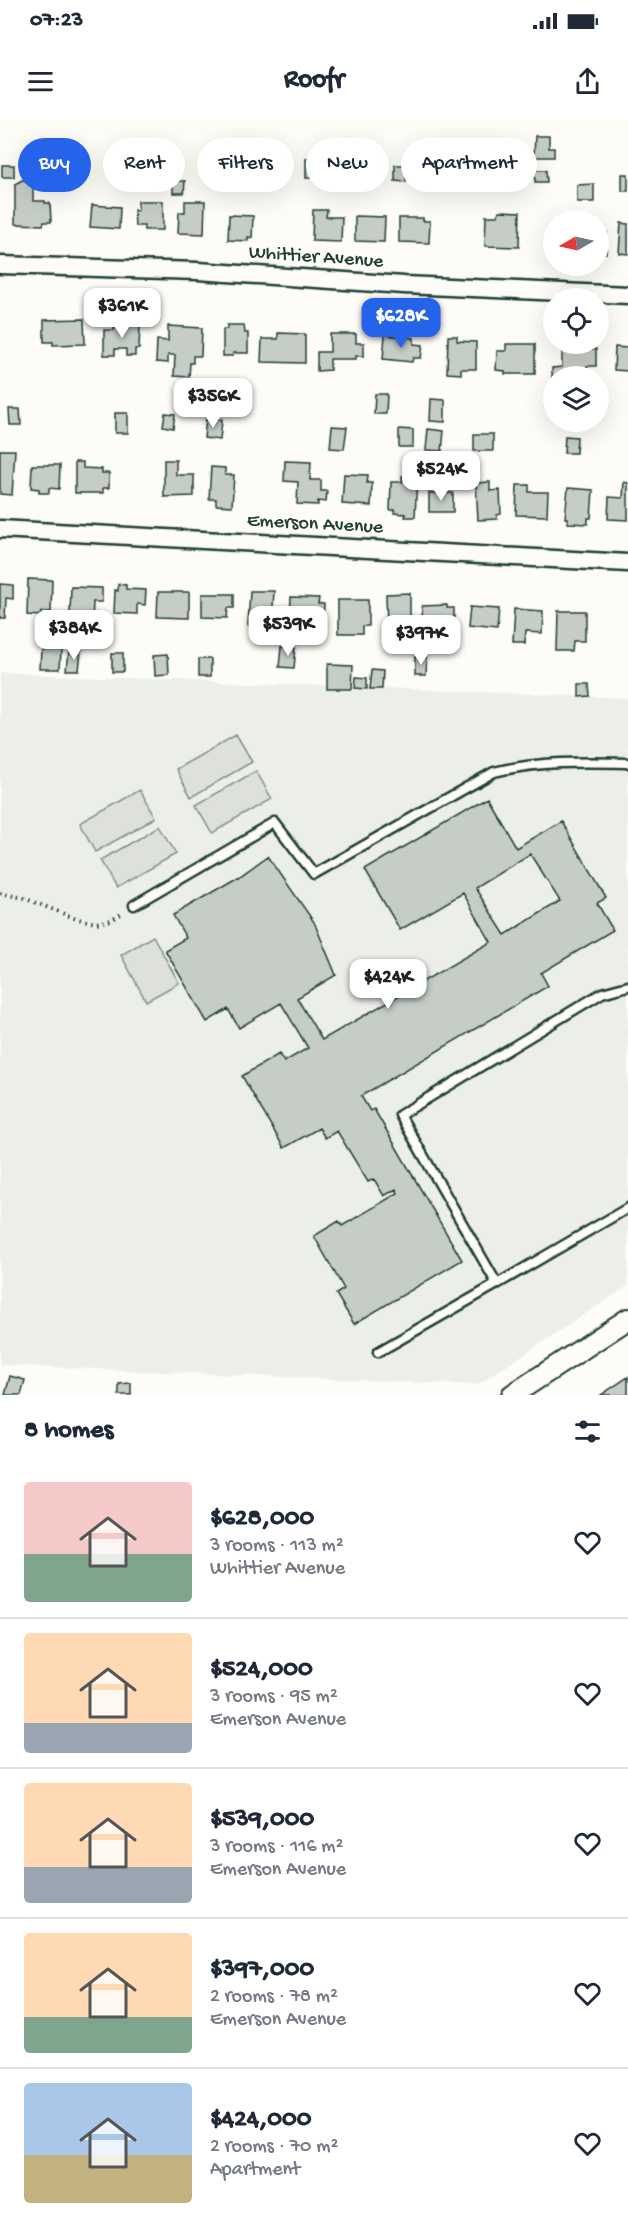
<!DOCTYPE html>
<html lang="en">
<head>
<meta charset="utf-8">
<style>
  :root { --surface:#fff; --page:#f2f2f3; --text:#1f2937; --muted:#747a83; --line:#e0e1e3; --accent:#2563eb }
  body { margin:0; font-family:"Gochi Hand",sans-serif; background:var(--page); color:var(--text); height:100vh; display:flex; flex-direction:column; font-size:22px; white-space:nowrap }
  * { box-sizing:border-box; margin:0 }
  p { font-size:20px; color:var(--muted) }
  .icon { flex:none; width:33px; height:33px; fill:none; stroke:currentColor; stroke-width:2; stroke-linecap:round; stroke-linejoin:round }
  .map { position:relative; height:1275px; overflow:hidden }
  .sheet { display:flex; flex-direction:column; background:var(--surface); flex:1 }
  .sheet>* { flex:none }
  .guide { position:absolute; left:18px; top:18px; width:592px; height:54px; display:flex; gap:12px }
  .needle { width:39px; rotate:261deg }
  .fabs { position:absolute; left:543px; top:90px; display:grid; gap:12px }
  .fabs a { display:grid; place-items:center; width:66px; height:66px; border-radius:50%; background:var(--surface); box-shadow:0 6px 24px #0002; font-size:30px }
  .price { position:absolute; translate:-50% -51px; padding:0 14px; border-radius:12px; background:#fff; color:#222; font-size:20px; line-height:39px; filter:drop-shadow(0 2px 3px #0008) }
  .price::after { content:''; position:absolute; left:50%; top:36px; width:18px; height:14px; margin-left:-9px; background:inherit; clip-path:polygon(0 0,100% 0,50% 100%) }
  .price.selected { background:var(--accent); color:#fff }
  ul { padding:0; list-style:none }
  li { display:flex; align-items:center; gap:18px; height:150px; padding:0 24px }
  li+li { border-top:2px solid var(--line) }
  li span { display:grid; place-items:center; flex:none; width:168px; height:120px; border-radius:6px; color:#555 }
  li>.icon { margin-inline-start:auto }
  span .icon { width:72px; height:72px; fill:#fffc; stroke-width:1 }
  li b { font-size:26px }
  h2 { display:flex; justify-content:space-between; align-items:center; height:72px; padding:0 24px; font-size:26px }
  .pill { padding:0 21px; border-radius:27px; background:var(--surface); box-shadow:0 6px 24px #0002; font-size:21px; line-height:54px }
  .pill.selected { background:var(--accent); color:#fff }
  .status { display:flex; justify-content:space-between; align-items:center; height:42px; padding:0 30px; background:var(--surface); direction:ltr }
  .status svg { height:16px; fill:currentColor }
  header { display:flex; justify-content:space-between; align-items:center; height:78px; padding:0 24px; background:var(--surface); font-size:27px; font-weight:700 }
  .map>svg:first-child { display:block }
  .built { fill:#eceee9 }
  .green { fill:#dde0db; stroke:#7e8e88; stroke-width:1.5 }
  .building { fill:#c6cdc7; stroke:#1f3d34; stroke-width:1.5; fill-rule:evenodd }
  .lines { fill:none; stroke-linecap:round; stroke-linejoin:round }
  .service-casing { stroke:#1f3d34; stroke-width:13 }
  .minor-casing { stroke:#1f3d34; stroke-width:21 }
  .tertiary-casing { stroke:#1f3d34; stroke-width:24 }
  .path { stroke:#1f3d34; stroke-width:4; stroke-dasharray:1.5 4.5; stroke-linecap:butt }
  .service { stroke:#fdfcf7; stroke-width:8 }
  .minor { stroke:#fdfcf7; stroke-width:16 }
  .tertiary { stroke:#fdfcf7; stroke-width:20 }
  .labels { text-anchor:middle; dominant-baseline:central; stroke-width:4.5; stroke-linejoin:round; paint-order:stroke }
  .street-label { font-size:20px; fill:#1f3d34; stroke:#fdfcf7 }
</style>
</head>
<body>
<div class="status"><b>07:23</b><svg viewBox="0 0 49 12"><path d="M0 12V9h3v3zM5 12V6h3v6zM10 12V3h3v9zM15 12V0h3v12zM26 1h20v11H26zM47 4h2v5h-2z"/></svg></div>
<header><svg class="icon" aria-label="menu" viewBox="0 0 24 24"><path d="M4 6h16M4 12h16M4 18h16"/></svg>Roofr<svg class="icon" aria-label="share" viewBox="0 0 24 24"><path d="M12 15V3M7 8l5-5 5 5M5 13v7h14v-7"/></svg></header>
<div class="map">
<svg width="628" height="1275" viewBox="0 0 628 1275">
  <rect width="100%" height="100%" fill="#fdfcf7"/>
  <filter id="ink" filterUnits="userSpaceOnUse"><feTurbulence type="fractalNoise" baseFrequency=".0167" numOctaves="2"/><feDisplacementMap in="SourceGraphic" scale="12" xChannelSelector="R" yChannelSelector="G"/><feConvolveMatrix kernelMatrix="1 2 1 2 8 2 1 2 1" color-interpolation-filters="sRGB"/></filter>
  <g filter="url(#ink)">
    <path class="built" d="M0,553l628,25v588l-151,99 -477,-20z"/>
    <path class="green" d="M236,615l16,27 -61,35 -15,-28z
      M256,651l16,28 -60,34 -16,-28z
      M140,670l16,28 -61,34 -15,-28z
      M160,706l16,28 -60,34 -16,-28z
      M153,816l26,47 -33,18 -25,-46z"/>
    <path class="building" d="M535,16h14v12h5v9h-20z
      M306,38h11v20h-11z
      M351,39l13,1 -1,19h-12z
      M484,44l12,1v23l-13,-1z
      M2,45h12v12h-12z
      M395,45h12l-1,17 -11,-1z
      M535,50h11l1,12h-12z
      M622,54h6v17h-6z
      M22,60l7,1 4,5v15h12v2h5l1,19h-7l-1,3 -28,-1v-40z
      M173,61h12l-1,12h-11z
      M594,64v18h-17v-17z
      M138,81h25v29h-19v-4h-9l-1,-16h4z
      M185,81h20l-1,33 -26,-1 1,-21h6z
      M92,85l28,2 -1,22 -29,-2z
      M313,90h14l-1,7h16l-1,25 -29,-1z
      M499,91l21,1 -1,35 -34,-1 1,-30h12z
      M229,95l24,1 -1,22 -4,-1v4l-20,-1z
      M355,96l30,1 -1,25 -29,-1z
      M399,98h24v3h7l-1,22 -30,-1z
      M621,103l7,1v30l-9,-1z
      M598,107h3l-1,5h7l-1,21h-8z
      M84,199l1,25 -32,1v-3h-9v-22z
      M114,204h26l-1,25h-4v7h-9v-7h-11v6h-11v-25h10z
      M227,205h17l1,8h3v20h-14l-1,3h-10v-27h4z
      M168,206l34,2 -1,28h-8v7h-3l-1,14 -15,-1 1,-21h-7v8l-12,-1 1,-22 11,1z
      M278,213l27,1v29l-44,-1 1,-23h16z
      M330,214h26v9h8v13h-8v3h-26v11l-13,1v-19h13z
      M385,215l29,3v6l9,1 -2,13h-8l-1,4 -29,-3z
      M448,216h9v5l19,1v27h-15v5l-14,-1z
      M506,224h29v30h-30v-3l-9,-1 1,-19h9z
      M587,225v4h9v17h-9l1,3 -23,1v6h-11v15h-2v-23l10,-1v-21z
      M615,227l13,1v23l-14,-1z
      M375,274h12l-1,20h-12z
      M431,279l14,1v22l-15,-1z
      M9,289h11l1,16h-11z
      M115,293h13v20h-13z
      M165,293l10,1 -2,14 -10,-2z
      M206,299l16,1 -2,20 -16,-2z
      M332,306l15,1 -3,22 -14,-1z
      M399,309l14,1v17h-14z
      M428,309l16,2 -2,20 -16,-1z
      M474,314h19v17h-19z
      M565,316l12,1 -1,16h-12z
      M0,330h15l-3,45 -12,-1z
      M164,340h12v15h18v21l-30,1z
      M285,341l26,1 -1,18h11v11h6l-1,11 -8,-1v4l-21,-1 1,-22 -14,-1z
      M75,342h8v6l19,1v4h7v15h-6v5h-28z
      M32,345h28l-1,24 -10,-1v5h-10v-4l-8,-1z
      M211,347l14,1v7h9l-2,31 -16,-1v-6h-7z
      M344,354l24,1 -1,8h5l-1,23 -29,-2z
      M402,356h15l-2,41h-10l1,-3 -12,-1 1,-3h-5l1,-28h11z
      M490,362v9l10,-1 1,24 -4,1v4l-19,1 -2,-37z
      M624,362l4,1v37l-20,-1 1,-22 14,1z
      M517,365h12v7h19l-1,24 -31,-1z
      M568,368l25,2 -2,28h-3v6l-20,-1v-5h-3z
      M429,373h24v19h-24z
      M28,459l24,1 -1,32h-10l-1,4 -13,-1z
      M0,464l13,1v14l-7,-1 -1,20h-5z
      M118,464l8,1v4l20,1 -1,15 -8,-1v10l-23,-1 1,-23 3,1z
      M71,467l31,1v14h-9l-1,23h-12v-11h-10z
      M250,471h24l-2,31 -12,-1v5h-12z
      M158,472h31v26l-32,-1z
      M410,473v37h-23l-1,-36z
      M202,474h32v14h-6l-1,10 -25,-1z
      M291,477l28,1 -1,6h6l-1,16 -6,-1v3h-14l-1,4h-12z
      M338,480h30v26h-6v9h-24z
      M447,485v3h7v20h-6l1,12 -6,1v4l-17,-3v-8h-3l-1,-28z
      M470,487l29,2 -2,22 -29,-3z
      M514,489l29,2 -1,23 -17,-1 -1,12h-12z
      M558,491h27v30h-10l-1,10h-17z
      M282,526l14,1 -2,21 -14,-1z
      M41,529h20l-1,20h-20z
      M69,531l12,1 -2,18h-12z
      M112,533h11v19h-11z
      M168,534l1,21 -14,1 -1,-21z
      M415,537h12l-1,19h-11z
      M198,539h12v18h-12z
      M327,544l26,1 -1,24h-25z
      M372,550l11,1 -1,18h-12z
      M356,557l11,1v11l-12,-1z
      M579,564h10l1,12 -11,1z
      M487,678l29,50 45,-27 45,77 -9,5 16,27 -72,43 7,13 -187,110 9,15 4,-2 88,151 -108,64 -18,-30 8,-5 -30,-53 25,-15 3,5 56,-33 -2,-4 -12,7 -10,-17 -6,3 -31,-51 -12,7 -6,-10 -35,20 -42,-72 37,-22 5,8 24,-14 -27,-45 -42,25 -11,-19 -21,13 -42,-72 21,-12 -13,-23 67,-39 28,-20 46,66 22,53 -39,23 25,42 169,-98 -28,-49 -63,37 -35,-60zM530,734l30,47 -55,34 -30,-47z
      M10,1256l15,4 -4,15h-16z
      M628,1257v18h-27z
      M131,1263v12h-12v-11z"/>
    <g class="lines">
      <defs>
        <path id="service" d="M134,785l141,-82 39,51 180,-102c46,-11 87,-10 134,-9
          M628,866l-26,7 -202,122 97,169 131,-76
          M378,1232l119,-68"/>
        <path id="minor" d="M0,145l198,6 206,14 224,10
          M0,409l628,34"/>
        <path id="tertiary" d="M512,1275l116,-76"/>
      </defs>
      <use href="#service" class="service-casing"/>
      <use href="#minor" class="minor-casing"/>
      <use href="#tertiary" class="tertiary-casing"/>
      <path class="path" d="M0,773l24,5 50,20 22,5 16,-3 12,-8"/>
      <use href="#service" class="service"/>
      <use href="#minor" class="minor"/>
      <use href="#tertiary" class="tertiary"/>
    </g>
  </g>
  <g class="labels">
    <g class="street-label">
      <text transform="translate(316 138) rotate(4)">Whittier Avenue</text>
      <text transform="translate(315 405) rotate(3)">Emerson Avenue</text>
    </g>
  </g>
</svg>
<div class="fabs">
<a><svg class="needle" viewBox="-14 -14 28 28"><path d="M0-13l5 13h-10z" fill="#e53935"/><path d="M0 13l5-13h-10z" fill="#747a83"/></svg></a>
<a><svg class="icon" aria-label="locate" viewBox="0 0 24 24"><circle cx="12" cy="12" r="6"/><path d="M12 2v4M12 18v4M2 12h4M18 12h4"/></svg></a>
<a><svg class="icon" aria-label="layers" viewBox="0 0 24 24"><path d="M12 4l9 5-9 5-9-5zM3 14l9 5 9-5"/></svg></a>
</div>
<b class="price" style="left:122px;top:219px">$361K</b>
<b class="price selected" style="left:401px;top:229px">$628K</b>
<b class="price" style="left:213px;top:309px">$356K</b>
<b class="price" style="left:441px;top:382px">$524K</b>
<b class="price" style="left:288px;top:537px">$539K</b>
<b class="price" style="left:74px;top:541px">$384K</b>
<b class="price" style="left:421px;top:546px">$397K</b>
<b class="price" style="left:388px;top:890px">$424K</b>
<div class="guide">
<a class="pill selected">Buy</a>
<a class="pill">Rent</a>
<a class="pill">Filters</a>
<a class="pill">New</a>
<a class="pill">Apartment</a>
</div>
</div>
<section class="sheet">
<h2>8 homes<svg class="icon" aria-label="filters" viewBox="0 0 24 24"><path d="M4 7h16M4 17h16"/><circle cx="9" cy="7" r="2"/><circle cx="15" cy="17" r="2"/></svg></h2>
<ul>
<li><span style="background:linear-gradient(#f6c9c9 60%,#7fa58c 0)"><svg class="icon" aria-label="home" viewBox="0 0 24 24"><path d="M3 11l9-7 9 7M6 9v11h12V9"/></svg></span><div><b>$628,000</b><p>3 rooms · 113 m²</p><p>Whittier Avenue</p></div><svg class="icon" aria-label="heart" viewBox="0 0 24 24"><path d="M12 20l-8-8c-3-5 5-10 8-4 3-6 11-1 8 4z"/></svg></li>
<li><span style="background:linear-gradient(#ffd9b3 75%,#9aa5b1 0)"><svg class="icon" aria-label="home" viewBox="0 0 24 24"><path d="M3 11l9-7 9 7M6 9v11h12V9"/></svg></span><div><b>$524,000</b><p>3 rooms · 95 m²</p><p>Emerson Avenue</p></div><svg class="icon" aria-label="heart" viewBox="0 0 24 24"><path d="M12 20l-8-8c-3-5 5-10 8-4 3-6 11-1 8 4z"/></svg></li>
<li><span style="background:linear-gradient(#ffd9b3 70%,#9aa5b1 0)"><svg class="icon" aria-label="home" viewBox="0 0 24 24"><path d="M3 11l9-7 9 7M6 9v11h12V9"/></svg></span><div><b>$539,000</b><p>3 rooms · 116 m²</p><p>Emerson Avenue</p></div><svg class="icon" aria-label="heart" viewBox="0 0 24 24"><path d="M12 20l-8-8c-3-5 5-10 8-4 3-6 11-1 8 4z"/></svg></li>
<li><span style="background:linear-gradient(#ffd9b3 70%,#7fa58c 0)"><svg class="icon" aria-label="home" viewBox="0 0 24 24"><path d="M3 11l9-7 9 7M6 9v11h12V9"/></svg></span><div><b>$397,000</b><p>2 rooms · 78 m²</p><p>Emerson Avenue</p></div><svg class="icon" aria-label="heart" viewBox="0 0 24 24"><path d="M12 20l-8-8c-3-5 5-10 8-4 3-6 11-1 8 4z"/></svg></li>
<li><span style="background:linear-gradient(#a9c7e8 60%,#c2b280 0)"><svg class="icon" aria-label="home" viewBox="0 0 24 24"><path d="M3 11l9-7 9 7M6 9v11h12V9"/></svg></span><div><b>$424,000</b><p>2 rooms · 70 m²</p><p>Apartment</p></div><svg class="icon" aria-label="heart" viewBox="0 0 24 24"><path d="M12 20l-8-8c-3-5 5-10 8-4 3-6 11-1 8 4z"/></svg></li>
</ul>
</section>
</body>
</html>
